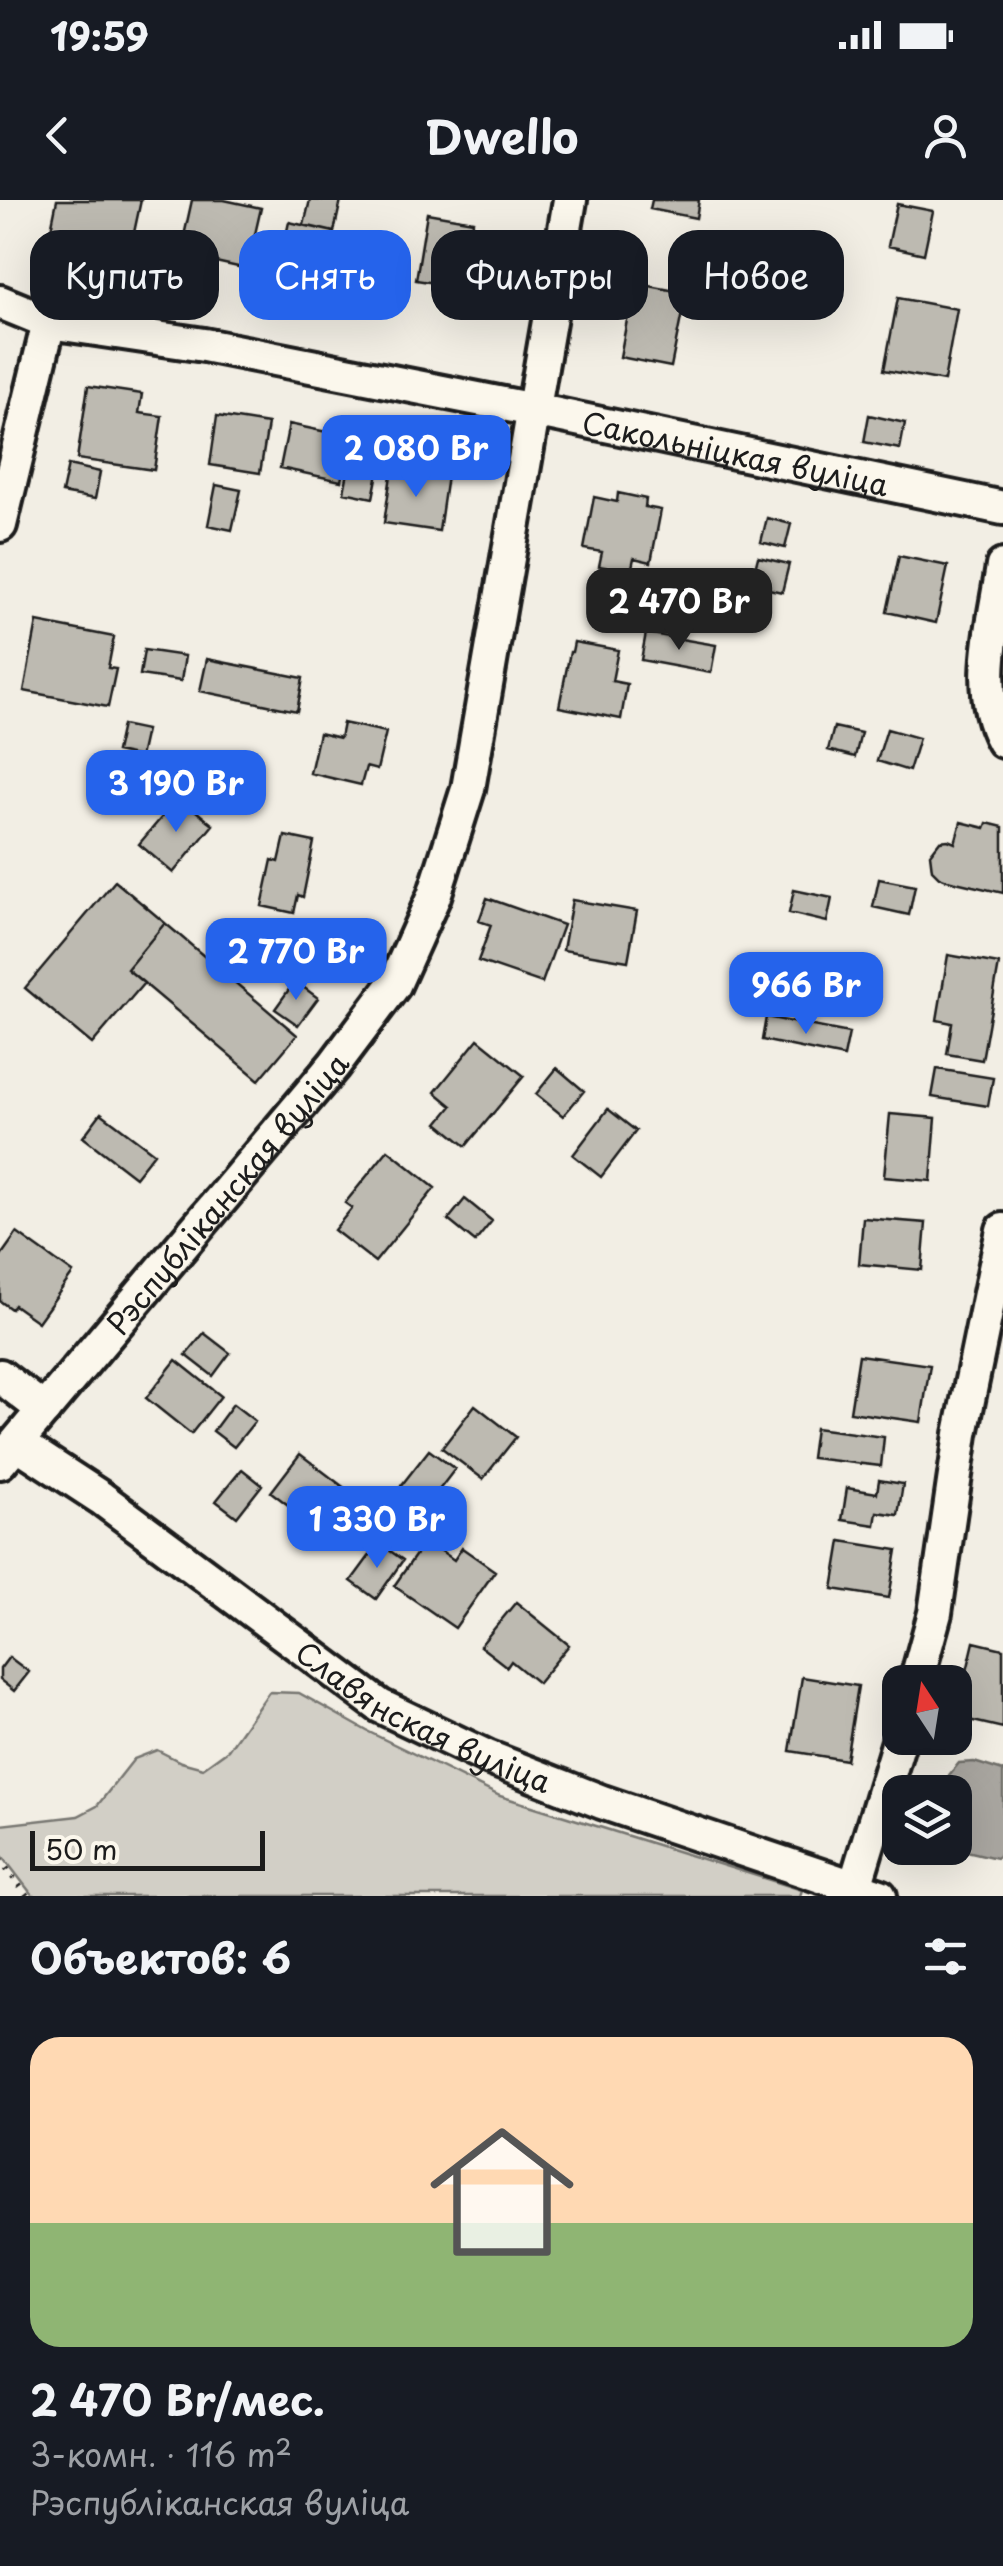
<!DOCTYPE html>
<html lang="ru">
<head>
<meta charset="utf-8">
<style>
  :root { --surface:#171b24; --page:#242831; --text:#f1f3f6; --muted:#9ea1a6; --accent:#2563eb }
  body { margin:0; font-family:"Playpen Sans",sans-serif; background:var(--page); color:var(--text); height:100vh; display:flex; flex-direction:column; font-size:38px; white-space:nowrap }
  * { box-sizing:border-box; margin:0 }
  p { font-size:32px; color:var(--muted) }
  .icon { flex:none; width:55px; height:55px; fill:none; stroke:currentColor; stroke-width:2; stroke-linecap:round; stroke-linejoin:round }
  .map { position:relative; height:1696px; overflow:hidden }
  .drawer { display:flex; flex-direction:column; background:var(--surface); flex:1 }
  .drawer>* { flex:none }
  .top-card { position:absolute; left:30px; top:30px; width:945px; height:90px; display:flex; gap:20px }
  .needle { width:65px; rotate:348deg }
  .buttons { position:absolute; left:882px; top:1465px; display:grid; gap:20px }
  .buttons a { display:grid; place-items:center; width:90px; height:90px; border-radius:20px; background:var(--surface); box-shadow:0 10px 40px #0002; font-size:50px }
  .scale { position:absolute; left:30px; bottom:25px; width:235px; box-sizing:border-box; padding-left:10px; border:5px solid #1c1c1c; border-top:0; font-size:28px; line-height:35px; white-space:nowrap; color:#1c1c1c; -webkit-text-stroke:8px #fbf7ec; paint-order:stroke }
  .price { position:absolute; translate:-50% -85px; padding:0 22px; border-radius:20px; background:var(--accent); color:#fff; font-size:32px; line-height:65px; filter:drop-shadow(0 2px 5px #0008) }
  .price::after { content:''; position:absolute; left:50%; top:60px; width:30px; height:22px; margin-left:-15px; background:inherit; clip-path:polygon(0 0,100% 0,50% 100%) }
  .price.current { background:#222; color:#fff }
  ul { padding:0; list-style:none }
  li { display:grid; align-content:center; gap:20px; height:530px; padding:0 30px }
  li span { display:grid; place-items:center; height:310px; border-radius:30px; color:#555 }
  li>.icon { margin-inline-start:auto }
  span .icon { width:180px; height:180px; fill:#fffc; stroke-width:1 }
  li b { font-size:42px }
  h2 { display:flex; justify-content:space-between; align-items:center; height:120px; padding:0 30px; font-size:42px }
  .pill { padding:0 35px; border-radius:30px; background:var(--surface); box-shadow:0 10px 40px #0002; font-size:35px; line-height:90px }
  .pill.current { background:var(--accent); color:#fff }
  .status { display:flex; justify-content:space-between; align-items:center; height:70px; padding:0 50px; background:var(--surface); direction:ltr }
  .status svg { height:28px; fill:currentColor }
  header { display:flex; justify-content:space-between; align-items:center; height:130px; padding:0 30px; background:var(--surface); font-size:45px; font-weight:700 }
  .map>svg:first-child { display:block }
  .green { fill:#d2cfc6; stroke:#777671; stroke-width:2.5 }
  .water { fill:#a9a6a0; stroke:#716f6b; stroke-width:2.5 }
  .building { fill:#bdbab1; stroke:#1c1c1c; stroke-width:2.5 }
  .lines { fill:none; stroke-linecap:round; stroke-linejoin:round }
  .minor-casing { stroke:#1c1c1c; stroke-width:40 }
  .path { stroke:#1c1c1c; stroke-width:6; stroke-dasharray:2.5 8; stroke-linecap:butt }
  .minor { stroke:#fbf7ec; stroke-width:32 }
  .labels { text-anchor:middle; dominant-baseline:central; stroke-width:8; stroke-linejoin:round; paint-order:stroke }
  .street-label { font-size:30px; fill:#1c1c1c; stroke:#fbf7ec }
</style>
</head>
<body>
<div class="status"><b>19:59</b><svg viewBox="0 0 49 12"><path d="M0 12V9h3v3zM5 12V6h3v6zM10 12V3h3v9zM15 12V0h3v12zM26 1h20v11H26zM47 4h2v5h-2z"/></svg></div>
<header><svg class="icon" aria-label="back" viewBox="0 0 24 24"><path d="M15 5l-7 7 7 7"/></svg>Dwello<svg class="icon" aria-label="person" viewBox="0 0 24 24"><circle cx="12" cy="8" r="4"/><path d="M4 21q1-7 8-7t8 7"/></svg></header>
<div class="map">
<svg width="1003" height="1696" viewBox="0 0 1003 1696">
  <rect width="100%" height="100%" fill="#f2eee4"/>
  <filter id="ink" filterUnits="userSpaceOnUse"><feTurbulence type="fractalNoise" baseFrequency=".01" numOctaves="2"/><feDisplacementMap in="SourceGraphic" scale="20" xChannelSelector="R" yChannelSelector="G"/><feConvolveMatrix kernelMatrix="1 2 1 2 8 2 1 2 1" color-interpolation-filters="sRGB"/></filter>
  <g filter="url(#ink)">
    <path class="green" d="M269,1492l30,1 68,38 133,65 302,94 -2,6h-767l-33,-43v-28l78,-9 19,-10 37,-47 23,-9 24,12 22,6 25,-18z"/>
    <path class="water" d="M974,1562l29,9v82l-7,5 -42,-10 1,-56h-9l3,-17 10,-12z"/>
    <path class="building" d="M57,0h84l-12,56 -72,-16 2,-9 -8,-2z
      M192,0h32l37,8 -14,61 -67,-15z
      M310,0h31l-7,32 -30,-7z
      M652,0h47l-3,18 -46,-9z
      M897,4l36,7 -9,43 -36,-8z
      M427,13l46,8 -12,66 -45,-7z
      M289,22l45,10 -13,59 -45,-10z
      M634,83l52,10 -15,74 -51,-10z
      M777,83l48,9 -4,24 -48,-9z
      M898,98l59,11 -13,72 -60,-11z
      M88,186l54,8 -3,19 23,3 -8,54 -77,-11z
      M869,215l36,8 -5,26 -36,-7z
      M217,216l51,8 -8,49 -50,-8z
      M289,224l61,13 -9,44 -61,-13z
      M356,232l29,5 -12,61 -29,-6z
      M68,265l32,7 -5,27 -33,-6z
      M392,268l55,8 -8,55 -55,-8z
      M216,285l25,5 -9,40 -24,-5z
      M618,293l28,6 -1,8 16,3 -10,52 -17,-4 -3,14 -32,-6 3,-14 -18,-3 10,-52 23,5z
      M767,318l24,6 -6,24 -24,-6z
      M899,356l49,10 -12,57 -49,-11z
      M758,357l31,7 -7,28 -31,-7z
      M651,388l34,7 -4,20 -33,-7z
      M37,422l77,15 -6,31 8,1 -8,38 -84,-16z
      M646,433l70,12 -5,28 -70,-13z
      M574,442l44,8 -6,31 15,3 -6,35 -62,-12 11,-55h2z
      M144,450l41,6 -4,25 -41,-6z
      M207,459l96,19 -6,33 -97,-20z
      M343,523l43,9 -9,38 -11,-3 -5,18 -51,-12 9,-40 21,5z
      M122,525l24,5 -6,27 -24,-5z
      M834,527l27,6 -6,24 -27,-7z
      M887,529l32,9 -10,33 -32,-10z
      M179,597l34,28 -40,48 -34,-29z
      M961,622l24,6 2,-5 16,4v66l-56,-13 -8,-3 -7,-7 -2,-16 10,-13 8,-1 7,3z
      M285,636l29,6 -11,55 -5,-2 -4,18 -32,-7 10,-46 7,2z
      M879,679l36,7 -6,29 -36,-8z
      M115,681l50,42 -38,46 17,14 -52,61 -67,-56z
      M794,690l38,8 -5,24 -38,-9z
      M487,698l76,27 -21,58 -64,-22 13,-36 -12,-4z
      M572,700l65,11 -9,50 -65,-11z
      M165,723l132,112 -38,45 -132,-111z
      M948,755l51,9 -17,96 -35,-6 5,-31 -15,-3z
      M295,781l23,17 -20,27 -23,-16z
      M766,817l83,16 -5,24 -82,-17z
      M478,839l46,37 -58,70 -28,-23 14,-17 -17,-14z
      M557,868l27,23 -21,25 -27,-22z
      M937,869l56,9 -5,28 -56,-9z
      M608,909l28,22 -35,46 -28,-22z
      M101,913l53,40 -19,24 -52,-40z
      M890,914l46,4 -5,63 -47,-4z
      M388,950l47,38 -60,74 -41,-32 18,-22 -7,-5z
      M465,999l27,22 -17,21 -27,-22z
      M863,1018l63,5 -4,47 -63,-6z
      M17,1033l56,40 -35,49 -24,-17 -3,4 -11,-8v-44z
      M204,1133l26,20 -17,23 -27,-21z
      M859,1155l71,10 -9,57 -71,-10z
      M176,1160l45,36 -30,38 -45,-36z
      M233,1204l22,17 -21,26 -21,-16z
      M475,1205l41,32 -33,42 -41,-31z
      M815,1228l69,9 -3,29 -70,-8z
      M429,1250l26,19 -43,56 -26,-20z
      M300,1254l46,35 -29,38 -46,-35z
      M242,1269l20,16 -25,32 -21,-16z
      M879,1280l24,4 -5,31 -21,-3 -2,13 -33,-5 5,-32 30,5z
      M426,1340l28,20 8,-12 33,23 -40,57 -61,-42z
      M841,1341l56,9 -8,48 -56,-9z
      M379,1343l24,17 -27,39 -25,-18z
      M516,1402l53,43 -31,38 -27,-22 -4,6 -27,-21z
      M974,1442l29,7v79l-47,-11z
      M9,1457l20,15 -15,19 -14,-11v-11z
      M802,1477l56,9 -12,74 -56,-9z"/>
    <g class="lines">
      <defs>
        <g id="minor">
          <path id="s1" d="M0,102l49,20 155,23 330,65 469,98"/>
          <path d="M0,325l49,-203"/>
          <path d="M1003,366c-8,56 -29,123 0,175"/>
          <path d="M0,1176l44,34"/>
          <path id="s2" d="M17,1243l84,55 279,208 107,51 115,45 278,94"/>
          <path id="s3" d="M0,1262l334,-397 60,-80 40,-89 34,-107 102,-589"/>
          <path d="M916,1482l19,-69 26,-179 42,-204"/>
          <path d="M855,1686l45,-148"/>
        </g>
      </defs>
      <use href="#minor" class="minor-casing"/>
      <path class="path" d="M0,1660l27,36"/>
      <use href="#minor" class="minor"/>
    </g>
  </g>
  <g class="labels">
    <g class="street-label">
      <text stroke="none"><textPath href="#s1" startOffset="752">Сакольніцкая вуліца</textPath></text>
      <text stroke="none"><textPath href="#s3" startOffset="352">Рэспубліканская вуліца</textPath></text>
      <text stroke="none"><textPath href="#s2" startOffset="492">Славянская вуліца</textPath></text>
    </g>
  </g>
</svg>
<div class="buttons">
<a><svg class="needle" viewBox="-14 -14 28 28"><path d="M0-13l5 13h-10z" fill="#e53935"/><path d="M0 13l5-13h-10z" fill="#9ea1a6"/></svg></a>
<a><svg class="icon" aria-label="layers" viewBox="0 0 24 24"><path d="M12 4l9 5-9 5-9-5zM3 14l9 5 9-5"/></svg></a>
</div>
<div class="scale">50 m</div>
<b class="price" style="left:416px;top:300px">2 080 Br</b>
<b class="price current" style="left:679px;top:453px">2 470 Br</b>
<b class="price" style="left:176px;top:635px">3 190 Br</b>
<b class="price" style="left:296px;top:803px">2 770 Br</b>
<b class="price" style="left:806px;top:837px">966 Br</b>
<b class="price" style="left:377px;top:1371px">1 330 Br</b>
<div class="top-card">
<a class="pill">Купить</a>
<a class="pill current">Снять</a>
<a class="pill">Фильтры</a>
<a class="pill">Новое</a>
</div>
</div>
<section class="drawer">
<h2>Объектов: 6<svg class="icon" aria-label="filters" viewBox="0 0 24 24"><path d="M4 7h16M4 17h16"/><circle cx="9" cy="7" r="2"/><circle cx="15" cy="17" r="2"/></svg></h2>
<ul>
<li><span style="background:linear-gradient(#ffd9b3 60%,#8fb573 0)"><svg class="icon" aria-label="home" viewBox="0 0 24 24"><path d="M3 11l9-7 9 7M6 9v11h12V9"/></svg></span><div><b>2 470 Br/мес.</b><p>3-комн. · 116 m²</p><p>Рэспубліканская вуліца</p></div></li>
</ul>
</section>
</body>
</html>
